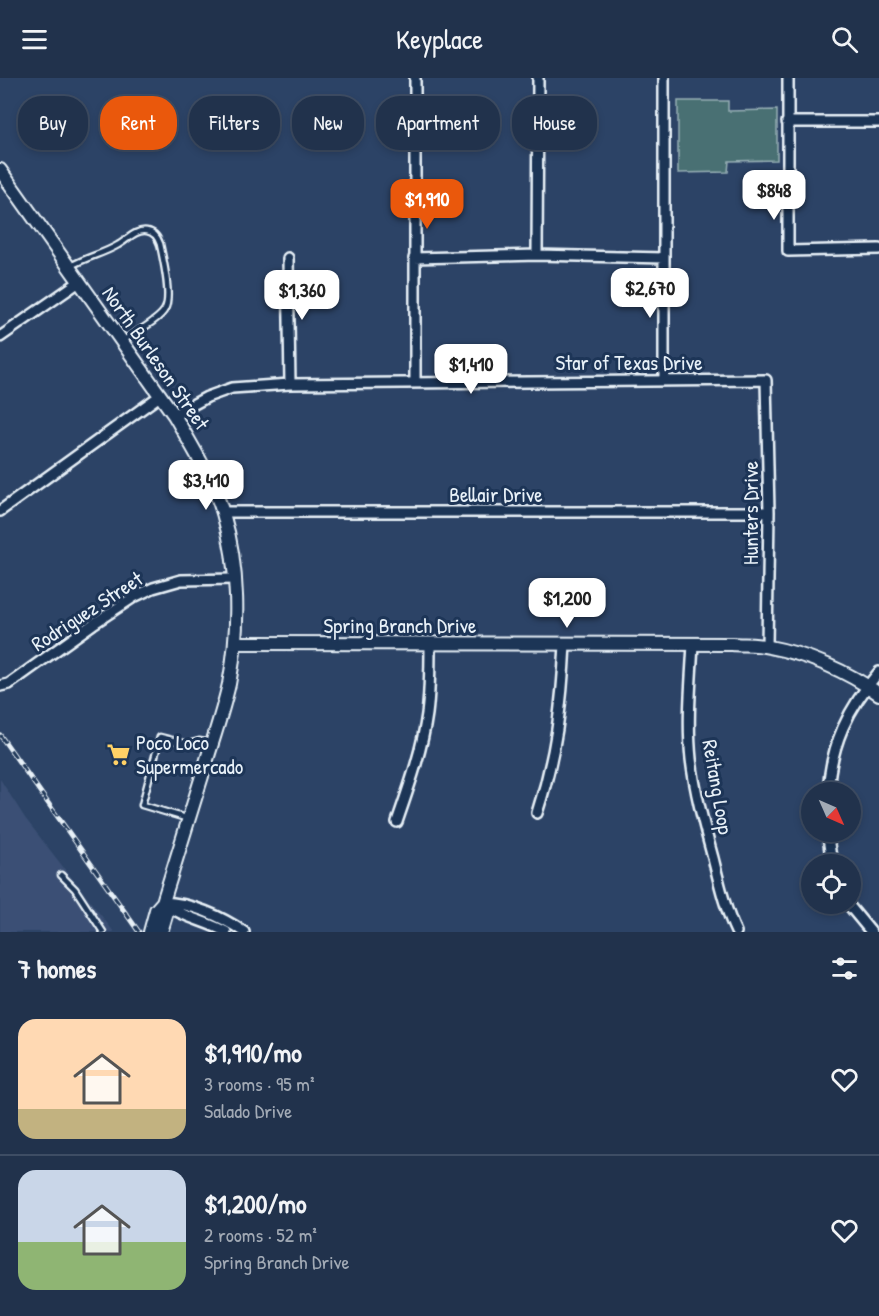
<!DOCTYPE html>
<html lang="en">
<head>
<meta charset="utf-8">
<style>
  :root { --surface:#21324c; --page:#2d3e56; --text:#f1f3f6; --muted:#a2aab5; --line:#3e4d64; --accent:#ea580c }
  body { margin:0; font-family:"Patrick Hand",sans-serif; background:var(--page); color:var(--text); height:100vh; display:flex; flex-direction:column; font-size:22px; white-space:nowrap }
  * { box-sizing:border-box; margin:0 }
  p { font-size:20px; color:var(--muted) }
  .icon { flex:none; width:33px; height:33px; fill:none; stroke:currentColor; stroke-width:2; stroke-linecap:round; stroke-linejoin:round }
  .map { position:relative; height:854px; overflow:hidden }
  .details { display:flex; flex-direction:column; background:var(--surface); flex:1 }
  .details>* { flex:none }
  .banner { position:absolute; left:18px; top:18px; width:843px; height:54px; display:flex; gap:12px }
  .needle { width:39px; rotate:135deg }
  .tools { position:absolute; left:801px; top:704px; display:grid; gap:12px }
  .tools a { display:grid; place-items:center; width:60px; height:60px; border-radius:50%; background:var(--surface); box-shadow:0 3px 9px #0003,0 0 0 2px var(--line); font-size:30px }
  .price { position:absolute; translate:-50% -51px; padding:0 14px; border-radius:12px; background:#fff; color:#222; font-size:20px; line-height:39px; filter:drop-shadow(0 2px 3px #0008) }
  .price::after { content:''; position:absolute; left:50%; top:36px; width:18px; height:14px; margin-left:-9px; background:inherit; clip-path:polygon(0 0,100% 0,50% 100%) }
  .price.active { background:var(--accent); color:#fff }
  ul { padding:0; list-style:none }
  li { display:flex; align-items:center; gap:18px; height:150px; padding:0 18px }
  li+li { border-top:2px solid var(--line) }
  li span { display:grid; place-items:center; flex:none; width:168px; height:120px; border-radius:18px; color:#555 }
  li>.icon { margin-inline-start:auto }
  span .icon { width:72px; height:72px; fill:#fffc; stroke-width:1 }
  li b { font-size:26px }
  h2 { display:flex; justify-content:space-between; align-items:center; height:72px; padding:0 18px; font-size:26px }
  .tag { padding:0 21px; border-radius:24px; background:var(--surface); box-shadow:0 3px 9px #0003,0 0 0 2px var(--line); font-size:21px; line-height:54px }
  .tag.active { background:var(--accent); color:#fff }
  header { display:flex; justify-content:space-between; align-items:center; height:78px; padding:0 18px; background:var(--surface); font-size:27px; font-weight:600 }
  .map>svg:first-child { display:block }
  .built { fill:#3a5074 }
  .green { fill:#497073; stroke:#98b0b6; stroke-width:1.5 }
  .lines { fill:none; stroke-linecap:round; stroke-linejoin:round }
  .service-casing { stroke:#e8f1f8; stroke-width:9 }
  .minor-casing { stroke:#e8f1f8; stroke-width:14 }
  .tertiary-casing { stroke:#e8f1f8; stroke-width:16 }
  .service { stroke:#1d3557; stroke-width:4.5 }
  .minor { stroke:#1d3557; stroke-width:9 }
  .tertiary { stroke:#1d3557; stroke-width:12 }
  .rail-casing { stroke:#e8f1f8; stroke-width:5 }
  .rail { stroke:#1d3557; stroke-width:3; stroke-dasharray:9; stroke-linecap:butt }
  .labels { text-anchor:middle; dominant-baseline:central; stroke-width:6; stroke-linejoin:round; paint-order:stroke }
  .street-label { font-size:21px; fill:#e8f1f8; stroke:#1d3557 }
  .poi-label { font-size:21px; fill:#e8f1f8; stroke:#1d3557; text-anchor:start }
</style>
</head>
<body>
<header><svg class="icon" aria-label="menu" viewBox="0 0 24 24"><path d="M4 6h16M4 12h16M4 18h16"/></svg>Keyplace<svg class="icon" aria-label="search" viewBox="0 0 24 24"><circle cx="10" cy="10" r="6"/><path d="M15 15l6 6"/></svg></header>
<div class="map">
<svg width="879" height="854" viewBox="0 0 879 854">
  <rect width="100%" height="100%" fill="#2c4366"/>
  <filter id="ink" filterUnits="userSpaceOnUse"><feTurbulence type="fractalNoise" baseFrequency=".0167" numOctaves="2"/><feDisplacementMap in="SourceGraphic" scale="12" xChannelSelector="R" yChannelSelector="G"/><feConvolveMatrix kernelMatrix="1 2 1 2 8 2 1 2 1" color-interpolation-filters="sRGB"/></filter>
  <g filter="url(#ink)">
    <path class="built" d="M0,701l25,39 89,114h-114z"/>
    <path class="green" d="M678,23h50v10l49,-1v50l-48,1 -1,11 -50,1z"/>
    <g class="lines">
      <defs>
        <path id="service" d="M71,188c15,-9 32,-12 47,-21 9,-5 18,-16 29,-14 7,1 11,7 13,13 3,15 12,52 5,65 -5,11 -31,24 -41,31
          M189,741l-47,-14 18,-68 28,7 11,-3 12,2
          M61,797l14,14 28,43"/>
        <path id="minor" d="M664,0v302
          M788,0v173l91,-2
          M787,44h92
          M537,177l1,-177
          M288,180l2,126
          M414,180l123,-3 127,3
          M0,259l79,-55
          M415,304v-304
          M174,337l33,-18 25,-9 58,-4 476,-4 3,132 -2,134
          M0,433l161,-116
          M222,434h547
          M693,566c-2,38 -6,77 -2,115 4,34 13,66 22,99 6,24 12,51 23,74
          M0,608l9,-2 84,-60 41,-27 19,-9 28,-8 54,-1
          M828,714c3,-48 20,-84 51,-120
          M537,735c19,-58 25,-109 28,-169
          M397,744c12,-35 25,-71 30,-108 3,-23 3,-46 3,-69
          M827,753l5,33
          M163,824c28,1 58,14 81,30
          M165,825c15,14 42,18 61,29
          M847,825l24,29"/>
        <path id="tertiary" d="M0,92l174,245c18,31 38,63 49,98 16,53 17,116 6,171 -7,31 -18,61 -27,92 -13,42 -26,84 -39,126l-7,8 -6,22
          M235,565l497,1c12,1 25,0 37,3 38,7 78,24 110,47
          M161,854l6,-20 -4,-10"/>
      </defs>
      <use href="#service" class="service-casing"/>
      <use href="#minor" class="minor-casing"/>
      <use href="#tertiary" class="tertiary-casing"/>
      <use href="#service" class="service"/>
      <use href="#minor" class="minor"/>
      <use href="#tertiary" class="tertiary"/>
      <defs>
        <path id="rail" d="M0,657l139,197"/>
      </defs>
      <use href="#rail" class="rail-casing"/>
      <use href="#rail" class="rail"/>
    </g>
  </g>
  <defs>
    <symbol id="supermarket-bare" viewBox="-9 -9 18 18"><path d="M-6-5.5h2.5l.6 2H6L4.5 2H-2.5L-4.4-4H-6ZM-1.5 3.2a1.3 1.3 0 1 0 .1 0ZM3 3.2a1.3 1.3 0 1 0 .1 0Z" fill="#ffd166" stroke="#1d3557" stroke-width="2.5" paint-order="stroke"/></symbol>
  </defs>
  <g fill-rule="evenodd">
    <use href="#supermarket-bare" x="102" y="660" width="33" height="33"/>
  </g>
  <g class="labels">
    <g class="street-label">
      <text transform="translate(156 280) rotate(55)">North Burleson Street</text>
      <text x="629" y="284">Star of Texas Drive</text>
      <text x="496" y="416">Bellair Drive</text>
      <text transform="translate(750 435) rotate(-90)">Hunters Drive</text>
      <text transform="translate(87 533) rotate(-33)">Rodriguez Street</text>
      <text x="400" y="547">Spring Branch Drive</text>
      <text transform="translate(718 709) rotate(80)">Reitang Loop</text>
    </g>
    <g class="poi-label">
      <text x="136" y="664">Poco Loco<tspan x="136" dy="24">Supermercado</tspan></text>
    </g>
  </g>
</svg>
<div class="tools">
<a><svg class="needle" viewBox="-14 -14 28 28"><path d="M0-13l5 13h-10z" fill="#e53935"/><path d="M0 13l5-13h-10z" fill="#a2aab5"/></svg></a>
<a><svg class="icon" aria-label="locate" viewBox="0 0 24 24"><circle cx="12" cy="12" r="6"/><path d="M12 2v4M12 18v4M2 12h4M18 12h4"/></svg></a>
</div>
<b class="price" style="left:774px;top:143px">$848</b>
<b class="price active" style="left:427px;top:152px">$1,910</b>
<b class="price" style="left:650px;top:241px">$2,670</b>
<b class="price" style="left:302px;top:243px">$1,360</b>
<b class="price" style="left:471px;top:317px">$1,410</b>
<b class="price" style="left:206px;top:433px">$3,410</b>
<b class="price" style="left:567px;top:551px">$1,200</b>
<div class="banner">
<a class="tag">Buy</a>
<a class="tag active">Rent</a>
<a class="tag">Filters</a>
<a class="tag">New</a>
<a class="tag">Apartment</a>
<a class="tag">House</a>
</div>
</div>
<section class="details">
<h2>7 homes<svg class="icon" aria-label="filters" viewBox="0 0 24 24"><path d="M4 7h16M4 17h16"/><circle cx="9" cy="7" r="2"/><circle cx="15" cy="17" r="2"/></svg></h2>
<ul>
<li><span style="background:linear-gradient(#ffd9b3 75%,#c2b280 0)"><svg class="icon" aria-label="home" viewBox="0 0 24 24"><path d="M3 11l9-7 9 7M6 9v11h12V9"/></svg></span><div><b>$1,910/mo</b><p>3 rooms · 95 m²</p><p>Salado Drive</p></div><svg class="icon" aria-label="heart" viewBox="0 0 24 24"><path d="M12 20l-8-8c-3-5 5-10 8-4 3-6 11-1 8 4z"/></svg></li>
<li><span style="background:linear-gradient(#c9d6e8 60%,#8fb573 0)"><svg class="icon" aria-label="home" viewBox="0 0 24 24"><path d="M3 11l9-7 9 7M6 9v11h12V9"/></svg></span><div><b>$1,200/mo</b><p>2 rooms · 52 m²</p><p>Spring Branch Drive</p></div><svg class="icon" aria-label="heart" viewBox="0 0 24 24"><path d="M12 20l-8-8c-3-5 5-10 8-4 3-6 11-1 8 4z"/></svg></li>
</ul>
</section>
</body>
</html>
